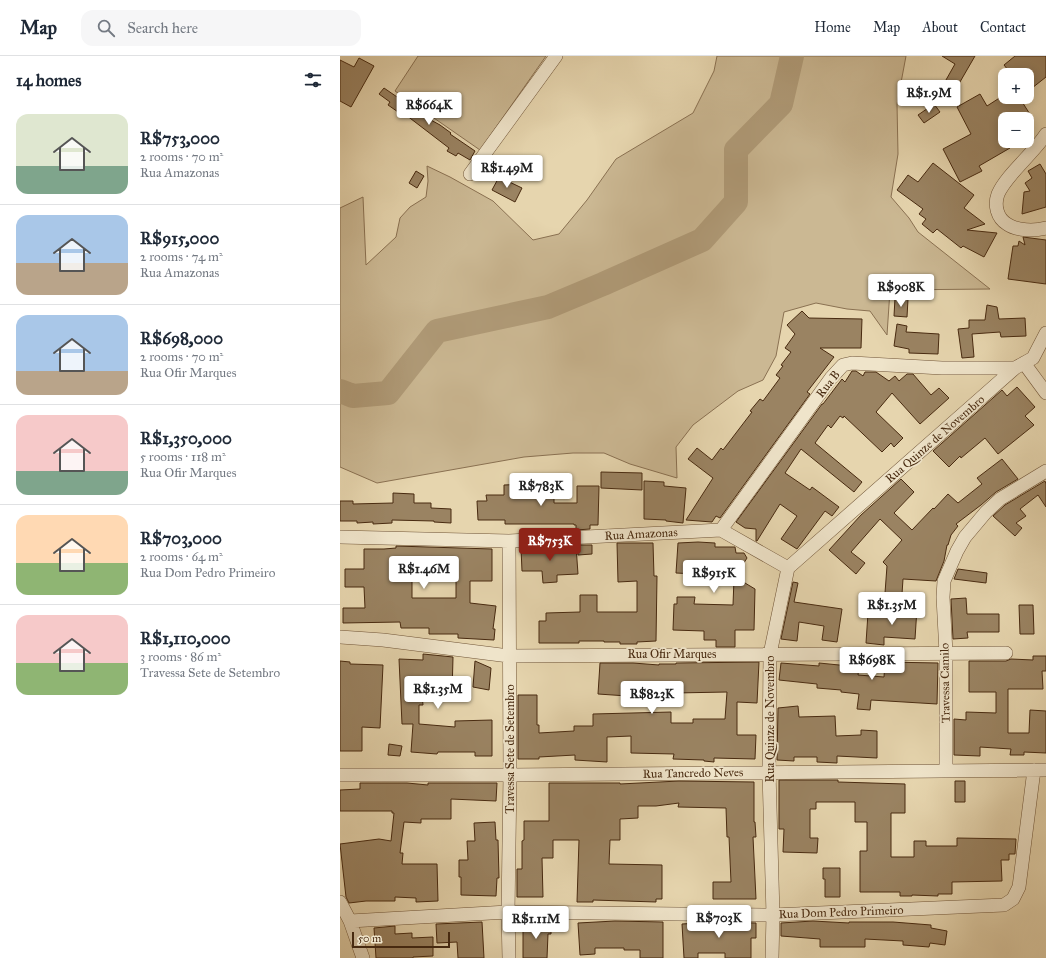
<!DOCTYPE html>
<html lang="en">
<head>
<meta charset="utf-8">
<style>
  :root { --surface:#fff; --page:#f6f6f7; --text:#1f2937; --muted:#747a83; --line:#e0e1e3; --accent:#8f2418 }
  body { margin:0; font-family:"IM FELL Great Primer",serif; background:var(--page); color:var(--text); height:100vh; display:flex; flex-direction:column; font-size:15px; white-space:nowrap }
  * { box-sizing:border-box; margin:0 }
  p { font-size:13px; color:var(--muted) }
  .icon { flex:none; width:22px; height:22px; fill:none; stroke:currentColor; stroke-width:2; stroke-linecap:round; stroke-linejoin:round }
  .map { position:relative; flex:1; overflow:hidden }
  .drawer { display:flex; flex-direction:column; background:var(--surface); width:340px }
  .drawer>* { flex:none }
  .fabs { position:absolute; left:658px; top:12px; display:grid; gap:8px }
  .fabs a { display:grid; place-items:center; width:36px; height:36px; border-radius:8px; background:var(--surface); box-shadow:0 2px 10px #0003; font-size:20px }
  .scale { position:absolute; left:12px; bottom:10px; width:98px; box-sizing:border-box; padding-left:4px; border:2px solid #482a10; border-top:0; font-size:11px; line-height:14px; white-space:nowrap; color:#482a10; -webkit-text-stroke:3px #efe4ca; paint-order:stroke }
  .price { position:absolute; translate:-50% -34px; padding:0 9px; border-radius:4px; background:#fff; color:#222; font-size:13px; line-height:26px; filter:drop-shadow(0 1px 2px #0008) }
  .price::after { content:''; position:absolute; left:50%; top:24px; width:12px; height:9px; margin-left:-6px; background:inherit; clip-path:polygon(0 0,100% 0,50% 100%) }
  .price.on { background:var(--accent); color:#fff }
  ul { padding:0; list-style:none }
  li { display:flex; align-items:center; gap:12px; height:100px; padding:0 16px }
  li+li { border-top:1px solid var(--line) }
  li span { display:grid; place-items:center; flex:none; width:112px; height:80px; border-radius:12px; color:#555 }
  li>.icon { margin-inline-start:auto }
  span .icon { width:48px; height:48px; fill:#fffc; stroke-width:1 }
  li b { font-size:17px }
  h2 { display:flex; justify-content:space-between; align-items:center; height:48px; padding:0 16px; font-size:17px }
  header { display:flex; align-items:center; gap:24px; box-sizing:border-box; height:56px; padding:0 20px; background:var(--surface); border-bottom:1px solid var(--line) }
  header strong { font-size:19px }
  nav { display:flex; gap:22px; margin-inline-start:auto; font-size:14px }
  .search { width:280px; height:36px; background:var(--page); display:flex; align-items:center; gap:10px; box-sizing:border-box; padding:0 14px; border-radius:12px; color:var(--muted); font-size:15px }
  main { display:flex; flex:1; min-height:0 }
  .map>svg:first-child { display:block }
  .green { fill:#cbb893; stroke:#8a7152 }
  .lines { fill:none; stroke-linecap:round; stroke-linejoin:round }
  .river { stroke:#b09b78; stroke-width:24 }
  .building { fill:#9a8362; stroke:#482a10; fill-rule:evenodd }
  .street-casing { stroke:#705538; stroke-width:14 }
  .street { stroke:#efe4ca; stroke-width:13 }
  .labels { text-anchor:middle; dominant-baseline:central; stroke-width:3.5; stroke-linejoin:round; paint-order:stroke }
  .street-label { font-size:12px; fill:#482a10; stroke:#efe4ca }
</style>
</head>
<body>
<header>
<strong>Map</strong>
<div class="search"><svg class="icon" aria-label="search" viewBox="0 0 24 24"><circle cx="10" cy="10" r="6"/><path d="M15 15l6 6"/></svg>Search here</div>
<nav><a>Home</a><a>Map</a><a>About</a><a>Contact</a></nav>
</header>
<main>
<section class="drawer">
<h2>14 homes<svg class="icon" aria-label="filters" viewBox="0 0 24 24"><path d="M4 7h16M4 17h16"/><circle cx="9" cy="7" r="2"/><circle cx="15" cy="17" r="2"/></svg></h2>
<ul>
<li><span style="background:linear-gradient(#dfe7d0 65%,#7fa58c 0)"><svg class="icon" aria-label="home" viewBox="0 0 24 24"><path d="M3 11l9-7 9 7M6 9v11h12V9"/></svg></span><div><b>R$753,000</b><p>2 rooms · 70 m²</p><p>Rua Amazonas</p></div></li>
<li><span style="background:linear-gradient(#a9c7e8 60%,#b9a48a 0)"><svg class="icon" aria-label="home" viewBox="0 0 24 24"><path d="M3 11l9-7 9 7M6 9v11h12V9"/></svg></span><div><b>R$915,000</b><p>2 rooms · 74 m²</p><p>Rua Amazonas</p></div></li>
<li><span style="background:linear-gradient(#a9c7e8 70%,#b9a48a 0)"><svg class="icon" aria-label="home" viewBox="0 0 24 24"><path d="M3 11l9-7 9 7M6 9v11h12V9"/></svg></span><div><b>R$698,000</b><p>2 rooms · 70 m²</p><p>Rua Ofir Marques</p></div></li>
<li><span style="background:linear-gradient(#f6c9c9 70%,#7fa58c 0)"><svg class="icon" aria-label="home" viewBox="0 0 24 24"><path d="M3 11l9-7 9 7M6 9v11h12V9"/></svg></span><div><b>R$1,350,000</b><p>5 rooms · 118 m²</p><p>Rua Ofir Marques</p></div></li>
<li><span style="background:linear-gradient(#ffd9b3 60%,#8fb573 0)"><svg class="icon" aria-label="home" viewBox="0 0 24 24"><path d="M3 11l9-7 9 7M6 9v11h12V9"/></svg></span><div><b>R$703,000</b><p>2 rooms · 64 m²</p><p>Rua Dom Pedro Primeiro</p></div></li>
<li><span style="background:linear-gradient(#f6c9c9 60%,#8fb573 0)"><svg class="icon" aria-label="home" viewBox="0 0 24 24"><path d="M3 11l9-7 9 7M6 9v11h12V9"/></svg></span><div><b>R$1,110,000</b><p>3 rooms · 86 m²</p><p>Travessa Sete de Setembro</p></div></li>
</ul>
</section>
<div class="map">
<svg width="706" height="902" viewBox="0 0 706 902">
  <rect width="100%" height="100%" fill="#e6d5ae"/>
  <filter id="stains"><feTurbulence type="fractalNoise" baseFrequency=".005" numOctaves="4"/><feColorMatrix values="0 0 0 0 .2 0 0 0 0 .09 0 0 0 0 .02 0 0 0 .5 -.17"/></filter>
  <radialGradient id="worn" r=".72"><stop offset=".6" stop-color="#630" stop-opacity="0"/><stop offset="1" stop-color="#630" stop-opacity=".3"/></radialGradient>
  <path class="green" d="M78,0h128l-66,94 -85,-59z
    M377,0h189l-9,48 1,50 -7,43 18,21 9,14 72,57 -100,1 -3,45 -17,-24 -23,-2 -31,-6 -32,9 -8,44 -13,24 -25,11 -45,34 -17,22 1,31 -47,-14 -26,-11h-31l-49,4 -147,26 -37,-16v-259l23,-11 3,68 30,-28 4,-19 10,-11 16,-10 2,-16 -1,-15 23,11 43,24 40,39 26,-6 28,-34 29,-41 77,-46 21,-42z"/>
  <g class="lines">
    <path class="river" d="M0,335l13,5 35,-3 49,-62 111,-24 55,-23 99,-44 34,-38v-52l45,-46 11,-48"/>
  </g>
  <path class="building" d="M602,0h33l-22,38 -11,-7 13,-23z
    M675,0h31v21l-19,15v-17h-15l-8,-10z
    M19,2l15,8 -23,41 -11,-6v-41l14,7z
    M44,32l45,31 11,6 11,8 -1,1 25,17 -5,9 -12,-7 -2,3 -9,-5 2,-3 -47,-36 -1,2 -13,-9 2,-3 -11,-8z
    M640,38l7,12 14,-9h18l14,22h-28v22h1l4,7 -31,18 3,5 -22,11 -17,-33 28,-15 -14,-27z
    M594,48l6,8 -16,11 -6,-8z
    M593,107l41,32 -10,13 21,16 -18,6 30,3 -13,24 -21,-11 -2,2 -24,-19 -4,4 -11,-9 4,-5 -7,-5 4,-5 -26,-19 11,-15 10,7z
    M700,108l6,10v33l-24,7 2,-22 6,-1 -5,-8 7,-5 -4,-7z
    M76,115l8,5 -7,12 -8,-5z
    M159,121l23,11 -7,14 -23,-12z
    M683,181l23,3v44l-38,-5 5,-33h5l1,-5 6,4z
    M555,242l13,1 -1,18 -13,-1z
    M647,249l10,2 2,12 26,-1 1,18 -25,1 -1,-5 -28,2 2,23 -12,1 -4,-29 11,-1v-8h16z
    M462,255l7,7 53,1 -1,29h-41l14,9 -27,35 3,2 -90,124 -4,-2 -4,6 -26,-2 27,-42 -25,-19 9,-11 15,12 9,-12 2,2 29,-38 -2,-1 10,-12 3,2 17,-23 -4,-3 7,-9 -2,-1 10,-13 -6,-4 10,-14 -8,-9z
    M557,268l10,2 -1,6 33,2 -1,20 -29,-1v-4l-15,-3z
    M512,315h4l7,5 2,-4h11l13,9 6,-5 4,5 8,-7h6l18,21 8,-7 10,10 -29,26 -28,-31 -16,19 27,26 -9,9 -3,-4 -9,9 -38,-36 -1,2 -3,-2 -9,12 -3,-3 -13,18 47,39 -8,10 -53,-43 -16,24 25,17 2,-3 27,20 -7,9 -7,-5 -28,38 -16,-10 16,-23 -17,-12 -23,37h-1v-12l-11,-1 -9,-6 86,-118h1l19,-25 3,3z
    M677,331l18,20 -10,9 9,9 -36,29 -13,-16 -24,20 -1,-2 -11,11 -16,-16 69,-61 5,6z
    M662,403l16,20 -22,13 -15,13 -25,19 2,2 -7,9 -3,10h-1l-3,16 -8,20 -33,-2 -1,15 -17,-1 2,-27 -4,-4 19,-22 -22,-21 -29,33 14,11 -9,11 -27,-24 32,-35 40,-36 13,13 -20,21 18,17 21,-22 1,1 14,-15 10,9 24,-19 -5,-6z
    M261,416l41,1v17l-41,-2z
    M304,425l20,1v4l22,2 -3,35 -17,-2v-1l-22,-1z
    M705,425l1,3v23l-8,-12 -18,14 6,7 -10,7 6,5 -7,8 -22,-20 12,-11z
    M189,428v7h25v12h23v-17h22l-1,39h-8v4l-14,1v-5h-2v-1h-69v-4h-27l-1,-19h10l-1,-6h18v-10z
    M53,437l21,1v9h17v5l20,1v14l-17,-1v-1l-42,-1v3l-19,1v-2l-16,1v-2h-17v-20h13v3l40,-1z
    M358,486l17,1v4h20l1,6h8l3,5 -12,19 20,12 -1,41h-19v17h-19v-7h-12v-9l-31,-1 1,-26h3v-7h18l-1,7 39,1 1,-26 -3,3h-14v-5h-20v-3l-21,-1 2,-30z
    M277,487h36l1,33h3l-1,65 -19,1v2h-17v-2h-16v-1h-25v2h-40v-22h7v-8l34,-1v-17h17v17h40v-31l-19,1z
    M237,489h15v9l-14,1z
    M56,490l96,3v32h-22v22l26,3 -3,23h2l-1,11 -36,-2v-4h-29v-6h-28l-1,-6 -57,1v-15h22l-1,-21h-19v-18h19v-20h20l12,-1zM116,519v23h-44v-21z
    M236,490l2,28 -21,1v7l-14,1 -1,-12h-20l-1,-23z
    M618,513l29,4 -1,10 -32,-4z
    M453,526l5,1 -4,19 48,7 -5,33 -15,-2 2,-14 -25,-4 -2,19 -16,-2z
    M626,542l1,16h32v18h-32l1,6 -15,1 -2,-40z
    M679,549h14l1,29h-14z
    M561,551l16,1 -2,31 -31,-2v8l-18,-2 2,-30 32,4z
    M83,598l30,3 -1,38 -30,-1 1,11h-4v19l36,3v-6l37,-1v36h-17v-4h-37l-1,2 -26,-2 2,-28h-11l-3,-65 24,1z
    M693,600h13v15h-4l1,18h-35v44h21l1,-23 16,1v42l-22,-1v3h-14l1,-6 -31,-2v9l-26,-1v-36l12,1v-8l30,1v-21h-27v-31h37l5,-2 22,1z
    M0,605l10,1v2l33,1 -3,63 -18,-1v24h-22z
    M135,605l16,7 -2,22 -16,-3z
    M419,606l-2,41 -20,-1v33h19l-1,24 -41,-1v4l-10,-1v-1l-31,-1 1,-5 -43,-1v-17l-24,1v25l-32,-2v-5l-36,2v2h-21v-64h19v30h2v8l35,-2v-5h19v-12l78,-2v11h22v-4h32l2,-27 -52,1 -3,1v5l-74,-5 2,-31h33l26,2v-1h17v-1z
    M545,606l53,1 -1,41 -66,-4 -1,10 -13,-1 2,-15 -18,-2v-2l-24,-2v-4l-38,-4 2,-17 38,3v-3l40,4 -1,8 26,2z
    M458,650l1,11 36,-1 1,20 25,-1v-5l16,1v27l-40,-2v7l-20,-1v-5h-23v4l-17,-1 1,-52z
    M49,688l13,2 -2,10 -12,-1z
    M439,724h59v2l67,2v29h-14v44h23v-16h12v5h31v-8l59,1 -1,15h-6v6h-8l1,21 -50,1v12h-14v2l-26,-1v1h-12v-4h-40v-41h7v-29h-12v-20h-39v7h-6v29h8l-1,15 -34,-1 1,-23h-5z
    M339,725l75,1v40h1l1,15h-3l3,62h-43v-17h18l-2,-45h-2l-1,-29 -48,-1 1,-4 -23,3h-18v12l-18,1v21h-10l-1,24 53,1v34h-6v3l-63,-2v2h-16l2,-62h-26v18h-11l1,39h-26v-28h5v-28l2,-1v-19h25v-38h71v1z
    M615,725h10v21h-10z
    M20,727h47l21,2v-2h69l-1,18 -45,-2v20h-30v4l-17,-1 -4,31h3l-1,11h35l1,37 -22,1v-4l-21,-1v4h-29l-17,2 -3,-6 -6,-53 39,-5 12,2 3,-28h-2v-2h-52v-21l20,-1z
    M155,766l1,18h2l1,38h-2l-1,18 -35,-1v-18h-2v-17h9l-1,-19h8l-1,-18z
    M483,812h17v29h-15v-18h-2z
    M275,865l48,1v36h-23v-8h-16v-2h-29v6l-15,1 -2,-32z
    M473,865l36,2v-1h44l38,3v3l16,3 -2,14 -15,-2 -1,4 -26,-2v-4l-38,-2v8h-45v-8l-39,-3v-13z
    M142,866l2,36h-26l-1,-16 -20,1 -1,-19z
    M358,866l58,1v15h-5v20h-26v-5h-27v5h-14l-2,-34 16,-1z
    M183,867h28v11h-3l-1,24h-24z
    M55,870v8l17,-1v5l21,-1v19l-20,1v1h-37l-2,-30z"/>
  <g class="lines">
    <defs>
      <path id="street" d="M706,78c-12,19 -40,41 -48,60 -4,11 -1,24 9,30 10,7 28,7 39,4
        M130,118l86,-118
        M684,307l22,30
        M381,474l110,-152 12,-13 9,-2 90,5h73l18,-10 13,-25
        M0,481l169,4 212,-11 67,38
        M0,581l43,3 126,16 497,-3
        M606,715v-118l-3,-56 1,-16 13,-30 8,-14 21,-25 14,-13 46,-28
        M0,719h170l536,-5
        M0,846l10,19 13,37
        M10,865l158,-9 265,3 231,-10 9,-6 6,-12 15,-117
        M169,902l-1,-46 2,-137 -1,-234
        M432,902l1,-43 -4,-143 1,-118 18,-86 227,-200"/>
    </defs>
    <use href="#street" class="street-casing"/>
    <use href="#street" class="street"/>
  </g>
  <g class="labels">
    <g class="street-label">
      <text transform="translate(488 328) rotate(-52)">Rua B</text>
      <text transform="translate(595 383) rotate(-41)">Rua Quinze de Novembro</text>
      <text transform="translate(301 478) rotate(-3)">Rua Amazonas</text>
      <text x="332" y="598">Rua Ofir Marques</text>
      <text transform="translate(605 627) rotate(-91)">Travessa Camilo</text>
      <text transform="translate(430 663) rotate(-90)">Rua Quinze de Novembro</text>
      <text transform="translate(170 693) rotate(-90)">Travessa Sete de Setembro</text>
      <text transform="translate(353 717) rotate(-1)">Rua Tancredo Neves</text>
      <text transform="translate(501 856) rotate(-2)">Rua Dom Pedro Primeiro</text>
    </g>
  </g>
  <rect width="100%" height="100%" filter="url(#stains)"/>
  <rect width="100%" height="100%" fill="url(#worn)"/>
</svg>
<div class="fabs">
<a>+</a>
<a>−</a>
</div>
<div class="scale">50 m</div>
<b class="price" style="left:589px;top:58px">R$1.9M</b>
<b class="price" style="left:89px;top:70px">R$664K</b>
<b class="price" style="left:167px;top:133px">R$1.49M</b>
<b class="price" style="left:561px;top:252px">R$908K</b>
<b class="price" style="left:201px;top:451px">R$783K</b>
<b class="price on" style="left:210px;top:506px">R$753K</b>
<b class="price" style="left:84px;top:534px">R$1.46M</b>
<b class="price" style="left:374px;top:538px">R$915K</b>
<b class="price" style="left:552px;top:570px">R$1.35M</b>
<b class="price" style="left:532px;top:625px">R$698K</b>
<b class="price" style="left:98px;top:654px">R$1.35M</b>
<b class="price" style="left:312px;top:659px">R$823K</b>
<b class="price" style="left:379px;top:883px">R$703K</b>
<b class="price" style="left:196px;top:884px">R$1.11M</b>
</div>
</main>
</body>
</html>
